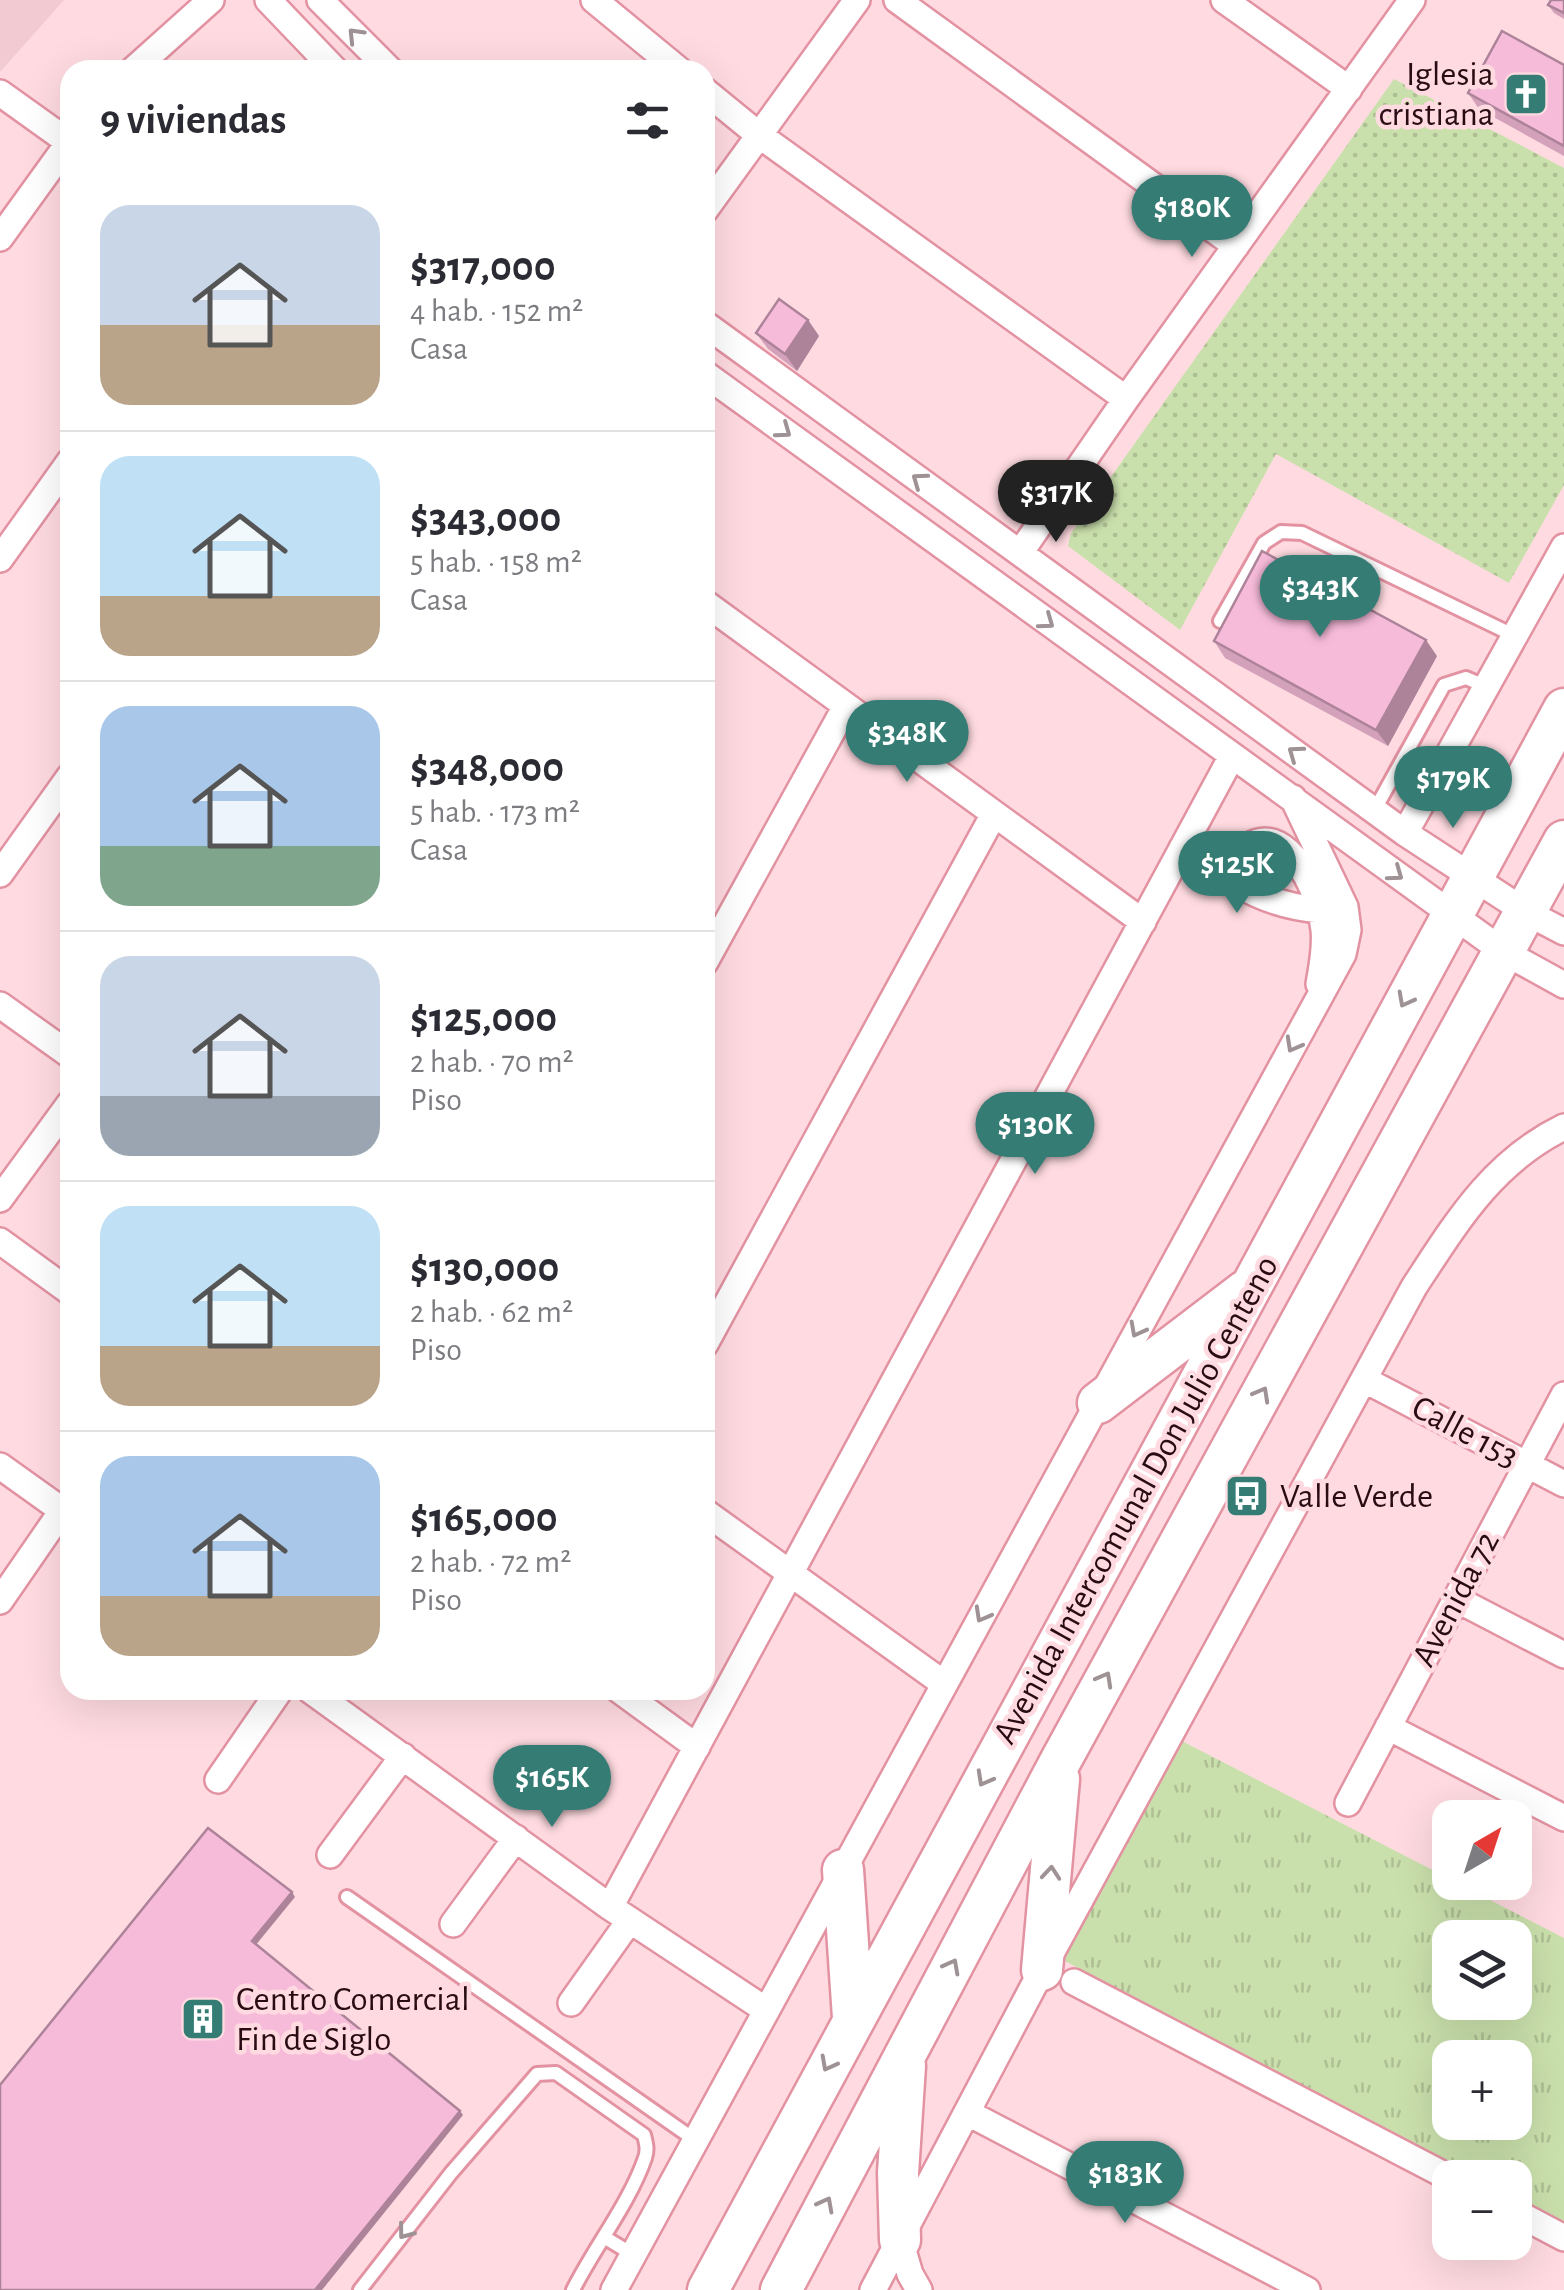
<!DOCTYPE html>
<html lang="es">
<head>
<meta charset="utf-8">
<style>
  :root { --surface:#fff; --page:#f7f7f7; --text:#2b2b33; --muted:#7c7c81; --line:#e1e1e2; --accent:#357c75 }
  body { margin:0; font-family:"Alegreya Sans",sans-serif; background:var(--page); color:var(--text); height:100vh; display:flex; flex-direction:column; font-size:38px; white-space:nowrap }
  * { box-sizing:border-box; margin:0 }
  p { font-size:32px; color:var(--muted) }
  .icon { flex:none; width:55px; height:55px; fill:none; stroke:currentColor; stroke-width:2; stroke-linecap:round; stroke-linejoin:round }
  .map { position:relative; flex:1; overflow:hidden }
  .side { position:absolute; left:60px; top:60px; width:655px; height:1640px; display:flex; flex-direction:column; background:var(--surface); border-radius:30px; box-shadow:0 10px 40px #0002 }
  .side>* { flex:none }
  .needle { width:65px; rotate:39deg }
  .buttons { position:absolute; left:1432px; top:1800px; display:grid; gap:20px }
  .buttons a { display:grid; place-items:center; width:100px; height:100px; border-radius:20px; background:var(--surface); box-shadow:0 10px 40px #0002; font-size:50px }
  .price { position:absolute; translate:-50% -85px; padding:0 22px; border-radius:35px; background:var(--accent); color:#fff; font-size:32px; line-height:65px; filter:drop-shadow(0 2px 5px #0008) }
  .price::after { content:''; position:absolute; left:50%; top:60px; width:30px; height:22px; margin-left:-15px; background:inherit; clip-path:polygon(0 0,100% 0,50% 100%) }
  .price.selected { background:#222; color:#fff }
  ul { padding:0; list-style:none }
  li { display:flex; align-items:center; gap:30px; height:250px; padding:0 40px }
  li+li { border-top:2px solid var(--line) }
  li span { display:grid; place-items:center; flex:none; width:280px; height:200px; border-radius:30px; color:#555 }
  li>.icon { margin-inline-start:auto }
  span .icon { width:120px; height:120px; fill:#fffc; stroke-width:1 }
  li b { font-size:42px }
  h2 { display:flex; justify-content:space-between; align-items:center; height:120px; padding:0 40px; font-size:42px }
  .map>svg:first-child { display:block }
  .built { fill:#f1cbd1 }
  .grass { fill:url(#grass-dots) }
  .park { fill:url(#park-tufts); fill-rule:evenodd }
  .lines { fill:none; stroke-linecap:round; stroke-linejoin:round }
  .service-casing { stroke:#e392a2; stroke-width:18 }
  .minor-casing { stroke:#e392a2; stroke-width:30 }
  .primary-casing { stroke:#e392a2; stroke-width:45 }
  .service { stroke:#fff; stroke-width:12 }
  .minor { stroke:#fff; stroke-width:25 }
  .primary { stroke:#fff; stroke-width:40 }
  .wall { fill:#d4a1bb }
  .shaded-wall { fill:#ad8399 }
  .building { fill:#f7bbda; stroke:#ad8399; stroke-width:2.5 }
  .oneway { stroke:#9f9295 }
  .labels { text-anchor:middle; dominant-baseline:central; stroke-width:9; stroke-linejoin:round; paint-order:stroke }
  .poi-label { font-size:35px; fill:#290c13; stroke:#ffdbe1; text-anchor:start }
  .street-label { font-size:35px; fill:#290c13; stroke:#ffdbe1 }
</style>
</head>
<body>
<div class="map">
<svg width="1564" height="2290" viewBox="0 0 1564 2290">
  <defs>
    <pattern id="grass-dots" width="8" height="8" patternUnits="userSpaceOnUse" patternTransform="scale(2.5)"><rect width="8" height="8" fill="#cae0ac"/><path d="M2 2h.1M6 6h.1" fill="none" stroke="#aebf93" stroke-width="1.8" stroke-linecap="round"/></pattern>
    <pattern id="park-tufts" width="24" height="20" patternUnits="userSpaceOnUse" patternTransform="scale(2.5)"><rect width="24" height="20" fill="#cae0ac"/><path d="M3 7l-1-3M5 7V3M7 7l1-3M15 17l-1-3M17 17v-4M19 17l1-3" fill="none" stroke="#aebf93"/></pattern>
  </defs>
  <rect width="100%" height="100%" fill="#ffdbe1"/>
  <path class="built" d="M0,0h64l-64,72z"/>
  <path class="grass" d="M1394,79l170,89v317l-55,98 -233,-129 -96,176 -112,-84 3,-13z"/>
  <path class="park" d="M1178,1739l272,140v3l7,1 107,55v284l-49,-26v-18l-36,-1 -418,-218zM1450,1938h65v64h-65zM1450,2058h65v64h-65z"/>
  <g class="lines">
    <defs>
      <path id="service" d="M1220,621l44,-78 17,-11 21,1 213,103
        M1374,811l70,-126 22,-7 21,9
        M347,1897l348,243
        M604,2237l28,17
        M360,2290l91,-117 86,-99 19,-1 88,62c2,8 4,14 1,23 -16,46 -50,88 -72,132"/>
      <path id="minor" d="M268,0l67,70
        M320,0l70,70
        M594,0l85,70
        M897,0l339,246
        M1224,0l125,89
        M133,70l78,-70
        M705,91l54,44 367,264
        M0,93l70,50
        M705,210l152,-210
        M0,238l70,-97
        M705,324l700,509 121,79 38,20
        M705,374l799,578 60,33
        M1020,553l106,-154 286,-399
        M0,559l70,-98
        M705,603l438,319
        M1405,833l159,-286
        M1182,848c49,32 78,57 138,62
        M0,874l70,-98
        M1225,876c42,-82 93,-1 99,54 2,18 -2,36 -5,54
        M705,962l141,-256
        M0,1005l70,50
        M0,1199l70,-96
        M0,1241l70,51
        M705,1344l289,-530
        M1365,1380l199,104
        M0,1466l70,50
        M705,1512l238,171
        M1456,1599l108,56
        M0,1601l62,-90
        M310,1690l300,217 156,103
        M619,1690l78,57
        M1388,1727l176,91
        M218,1780l62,-90
        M1348,1803l216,-408
        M330,1855l73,-99
        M610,1907l622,-1151
        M453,1924l63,-86
        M1074,1982l376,196
        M571,2003l59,-83
        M968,2113l339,177
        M1515,2212l49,26
        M900,2240l10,34 9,16
        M614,2290l729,-1336 5,-24 -3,-23 -52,-109
        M873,2290l169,-320 372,-683c42,-64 78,-125 150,-160"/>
      <path id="primary" d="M1098,1403l147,-112
        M843,1870l10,148
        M1042,1970l17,-191
        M900,2240l-2,-67 7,-107
        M708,2290l856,-1581
        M781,2290l280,-530 503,-919"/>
    </defs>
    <use href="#service" class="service-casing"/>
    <use href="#minor" class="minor-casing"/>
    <use href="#primary" class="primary-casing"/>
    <use href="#service" class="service"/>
    <use href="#minor" class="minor"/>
    <use href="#primary" class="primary"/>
  </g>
  <path class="wall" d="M1564,0v19l-10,-6 -6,-8z
    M1564,65v91l-85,-47 -11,-16z
    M808,320l11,16 -22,35 -29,-22 -12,-16z
    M1214,641l223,15 -49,90 -163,-88z"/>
  <path class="shaded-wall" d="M808,320l11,16 -22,35 -12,-17z
    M1426,640l11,16 -49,90 -12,-16z
    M292,1892l3,5 -40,49 -3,-5z
    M460,2111l3,4 -141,175h-7z"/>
  <path class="building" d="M1551,0h13v13l-16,-8z
    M1502,31l62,34v81l-96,-53z
    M779,299l29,21 -23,34 -29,-21z
    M1262,551l164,89 -50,90 -162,-89z
    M208,1828l84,64 -40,49 208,170 -145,179h-315v-205z"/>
  <defs><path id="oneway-chevron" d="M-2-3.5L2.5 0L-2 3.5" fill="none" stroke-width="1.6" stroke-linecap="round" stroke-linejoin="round" transform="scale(2.5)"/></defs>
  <g class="oneway">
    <use href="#oneway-chevron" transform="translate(355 35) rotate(-134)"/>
    <use href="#oneway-chevron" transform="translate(784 431) rotate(36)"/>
    <use href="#oneway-chevron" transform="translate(919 480) rotate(-144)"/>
    <use href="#oneway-chevron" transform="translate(1047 622) rotate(36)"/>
    <use href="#oneway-chevron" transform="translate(1295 753) rotate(-144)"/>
    <use href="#oneway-chevron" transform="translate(1396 874) rotate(36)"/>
    <use href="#oneway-chevron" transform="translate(1405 1000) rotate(118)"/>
    <use href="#oneway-chevron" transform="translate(1293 1045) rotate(119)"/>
    <use href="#oneway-chevron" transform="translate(1137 1330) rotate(118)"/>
    <use href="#oneway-chevron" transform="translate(1262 1394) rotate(-61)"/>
    <use href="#oneway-chevron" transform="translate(982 1615) rotate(119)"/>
    <use href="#oneway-chevron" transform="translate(1105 1679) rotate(-61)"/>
    <use href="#oneway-chevron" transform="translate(984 1779) rotate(119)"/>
    <use href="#oneway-chevron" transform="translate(1051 1873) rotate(-85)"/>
    <use href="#oneway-chevron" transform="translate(952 1966) rotate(-62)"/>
    <use href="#oneway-chevron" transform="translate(828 2064) rotate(118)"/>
    <use href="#oneway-chevron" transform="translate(826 2204) rotate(-62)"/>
    <use href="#oneway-chevron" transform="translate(405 2232) rotate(127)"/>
  </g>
  <defs>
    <symbol id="church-square" viewBox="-11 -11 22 22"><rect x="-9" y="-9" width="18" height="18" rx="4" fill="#357c75" stroke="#ffdbe1"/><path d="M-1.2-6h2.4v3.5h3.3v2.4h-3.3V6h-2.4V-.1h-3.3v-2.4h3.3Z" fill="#fff"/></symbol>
    <symbol id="bus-square" viewBox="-11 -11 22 22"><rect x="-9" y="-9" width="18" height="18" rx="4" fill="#357c75" stroke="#ffdbe1"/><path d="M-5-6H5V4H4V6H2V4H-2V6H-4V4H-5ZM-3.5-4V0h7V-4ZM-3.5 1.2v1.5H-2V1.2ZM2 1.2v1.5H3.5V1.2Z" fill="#fff"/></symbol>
    <symbol id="building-square" viewBox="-11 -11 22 22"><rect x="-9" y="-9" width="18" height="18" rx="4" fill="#357c75" stroke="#ffdbe1"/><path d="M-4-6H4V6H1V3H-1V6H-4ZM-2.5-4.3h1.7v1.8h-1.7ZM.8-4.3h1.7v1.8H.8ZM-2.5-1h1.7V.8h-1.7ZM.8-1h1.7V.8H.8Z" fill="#fff"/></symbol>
  </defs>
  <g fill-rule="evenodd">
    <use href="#church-square" x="1501" y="69" width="50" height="50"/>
    <use href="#bus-square" x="1222" y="1471" width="50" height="50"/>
    <use href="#building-square" x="178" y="1994" width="50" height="50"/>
  </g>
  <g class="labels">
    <g class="poi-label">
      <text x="1494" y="74" text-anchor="end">Iglesia<tspan x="1494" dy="40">cristiana</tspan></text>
      <text x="1280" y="1496">Valle Verde</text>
      <text x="236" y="1999">Centro Comercial<tspan x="236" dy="40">Fin de Siglo</tspan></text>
    </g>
    <g class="street-label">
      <text transform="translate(1465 1432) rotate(28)">Calle 153</text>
      <text transform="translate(1136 1500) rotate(-61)">Avenida Intercomunal Don Julio Centeno</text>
      <text transform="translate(1456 1599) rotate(-62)">Avenida 72</text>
    </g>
  </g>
</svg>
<div class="buttons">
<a><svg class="needle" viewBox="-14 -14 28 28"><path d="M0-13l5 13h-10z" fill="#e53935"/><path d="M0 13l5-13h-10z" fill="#7c7c81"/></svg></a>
<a><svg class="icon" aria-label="layers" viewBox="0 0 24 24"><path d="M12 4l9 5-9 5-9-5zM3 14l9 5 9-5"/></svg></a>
<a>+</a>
<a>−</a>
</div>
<b class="price" style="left:1192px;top:260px">$180K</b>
<b class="price selected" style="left:1056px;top:545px">$317K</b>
<b class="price" style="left:1320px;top:640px">$343K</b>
<b class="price" style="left:907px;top:785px">$348K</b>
<b class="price" style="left:1453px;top:831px">$179K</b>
<b class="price" style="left:1237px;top:916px">$125K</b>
<b class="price" style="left:1035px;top:1177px">$130K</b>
<b class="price" style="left:552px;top:1830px">$165K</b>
<b class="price" style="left:1125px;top:2226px">$183K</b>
<section class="side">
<h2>9 viviendas<svg class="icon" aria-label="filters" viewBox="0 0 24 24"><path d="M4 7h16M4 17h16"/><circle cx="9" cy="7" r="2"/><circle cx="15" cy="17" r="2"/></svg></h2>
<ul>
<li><span style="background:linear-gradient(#c9d6e8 60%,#b9a48a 0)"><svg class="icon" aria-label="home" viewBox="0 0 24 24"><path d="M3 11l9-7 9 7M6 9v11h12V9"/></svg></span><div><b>$317,000</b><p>4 hab. · 152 m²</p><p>Casa</p></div></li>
<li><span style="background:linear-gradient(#bfe0f5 70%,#b9a48a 0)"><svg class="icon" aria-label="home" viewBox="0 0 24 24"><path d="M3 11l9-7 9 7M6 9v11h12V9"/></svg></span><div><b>$343,000</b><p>5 hab. · 158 m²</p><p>Casa</p></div></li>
<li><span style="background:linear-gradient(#a9c7e8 70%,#7fa58c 0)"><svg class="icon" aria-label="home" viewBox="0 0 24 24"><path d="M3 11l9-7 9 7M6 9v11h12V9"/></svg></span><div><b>$348,000</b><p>5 hab. · 173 m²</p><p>Casa</p></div></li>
<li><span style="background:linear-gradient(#c9d6e8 70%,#9aa5b1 0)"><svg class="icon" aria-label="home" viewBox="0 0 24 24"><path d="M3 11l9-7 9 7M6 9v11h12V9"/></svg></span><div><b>$125,000</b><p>2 hab. · 70 m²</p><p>Piso</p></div></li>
<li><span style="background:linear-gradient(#bfe0f5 70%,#b9a48a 0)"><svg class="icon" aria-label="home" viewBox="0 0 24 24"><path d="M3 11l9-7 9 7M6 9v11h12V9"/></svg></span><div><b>$130,000</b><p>2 hab. · 62 m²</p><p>Piso</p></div></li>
<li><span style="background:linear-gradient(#a9c7e8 70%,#b9a48a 0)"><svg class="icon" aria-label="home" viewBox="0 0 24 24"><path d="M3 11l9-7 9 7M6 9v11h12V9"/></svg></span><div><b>$165,000</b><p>2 hab. · 72 m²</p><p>Piso</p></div></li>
</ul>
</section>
</div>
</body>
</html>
